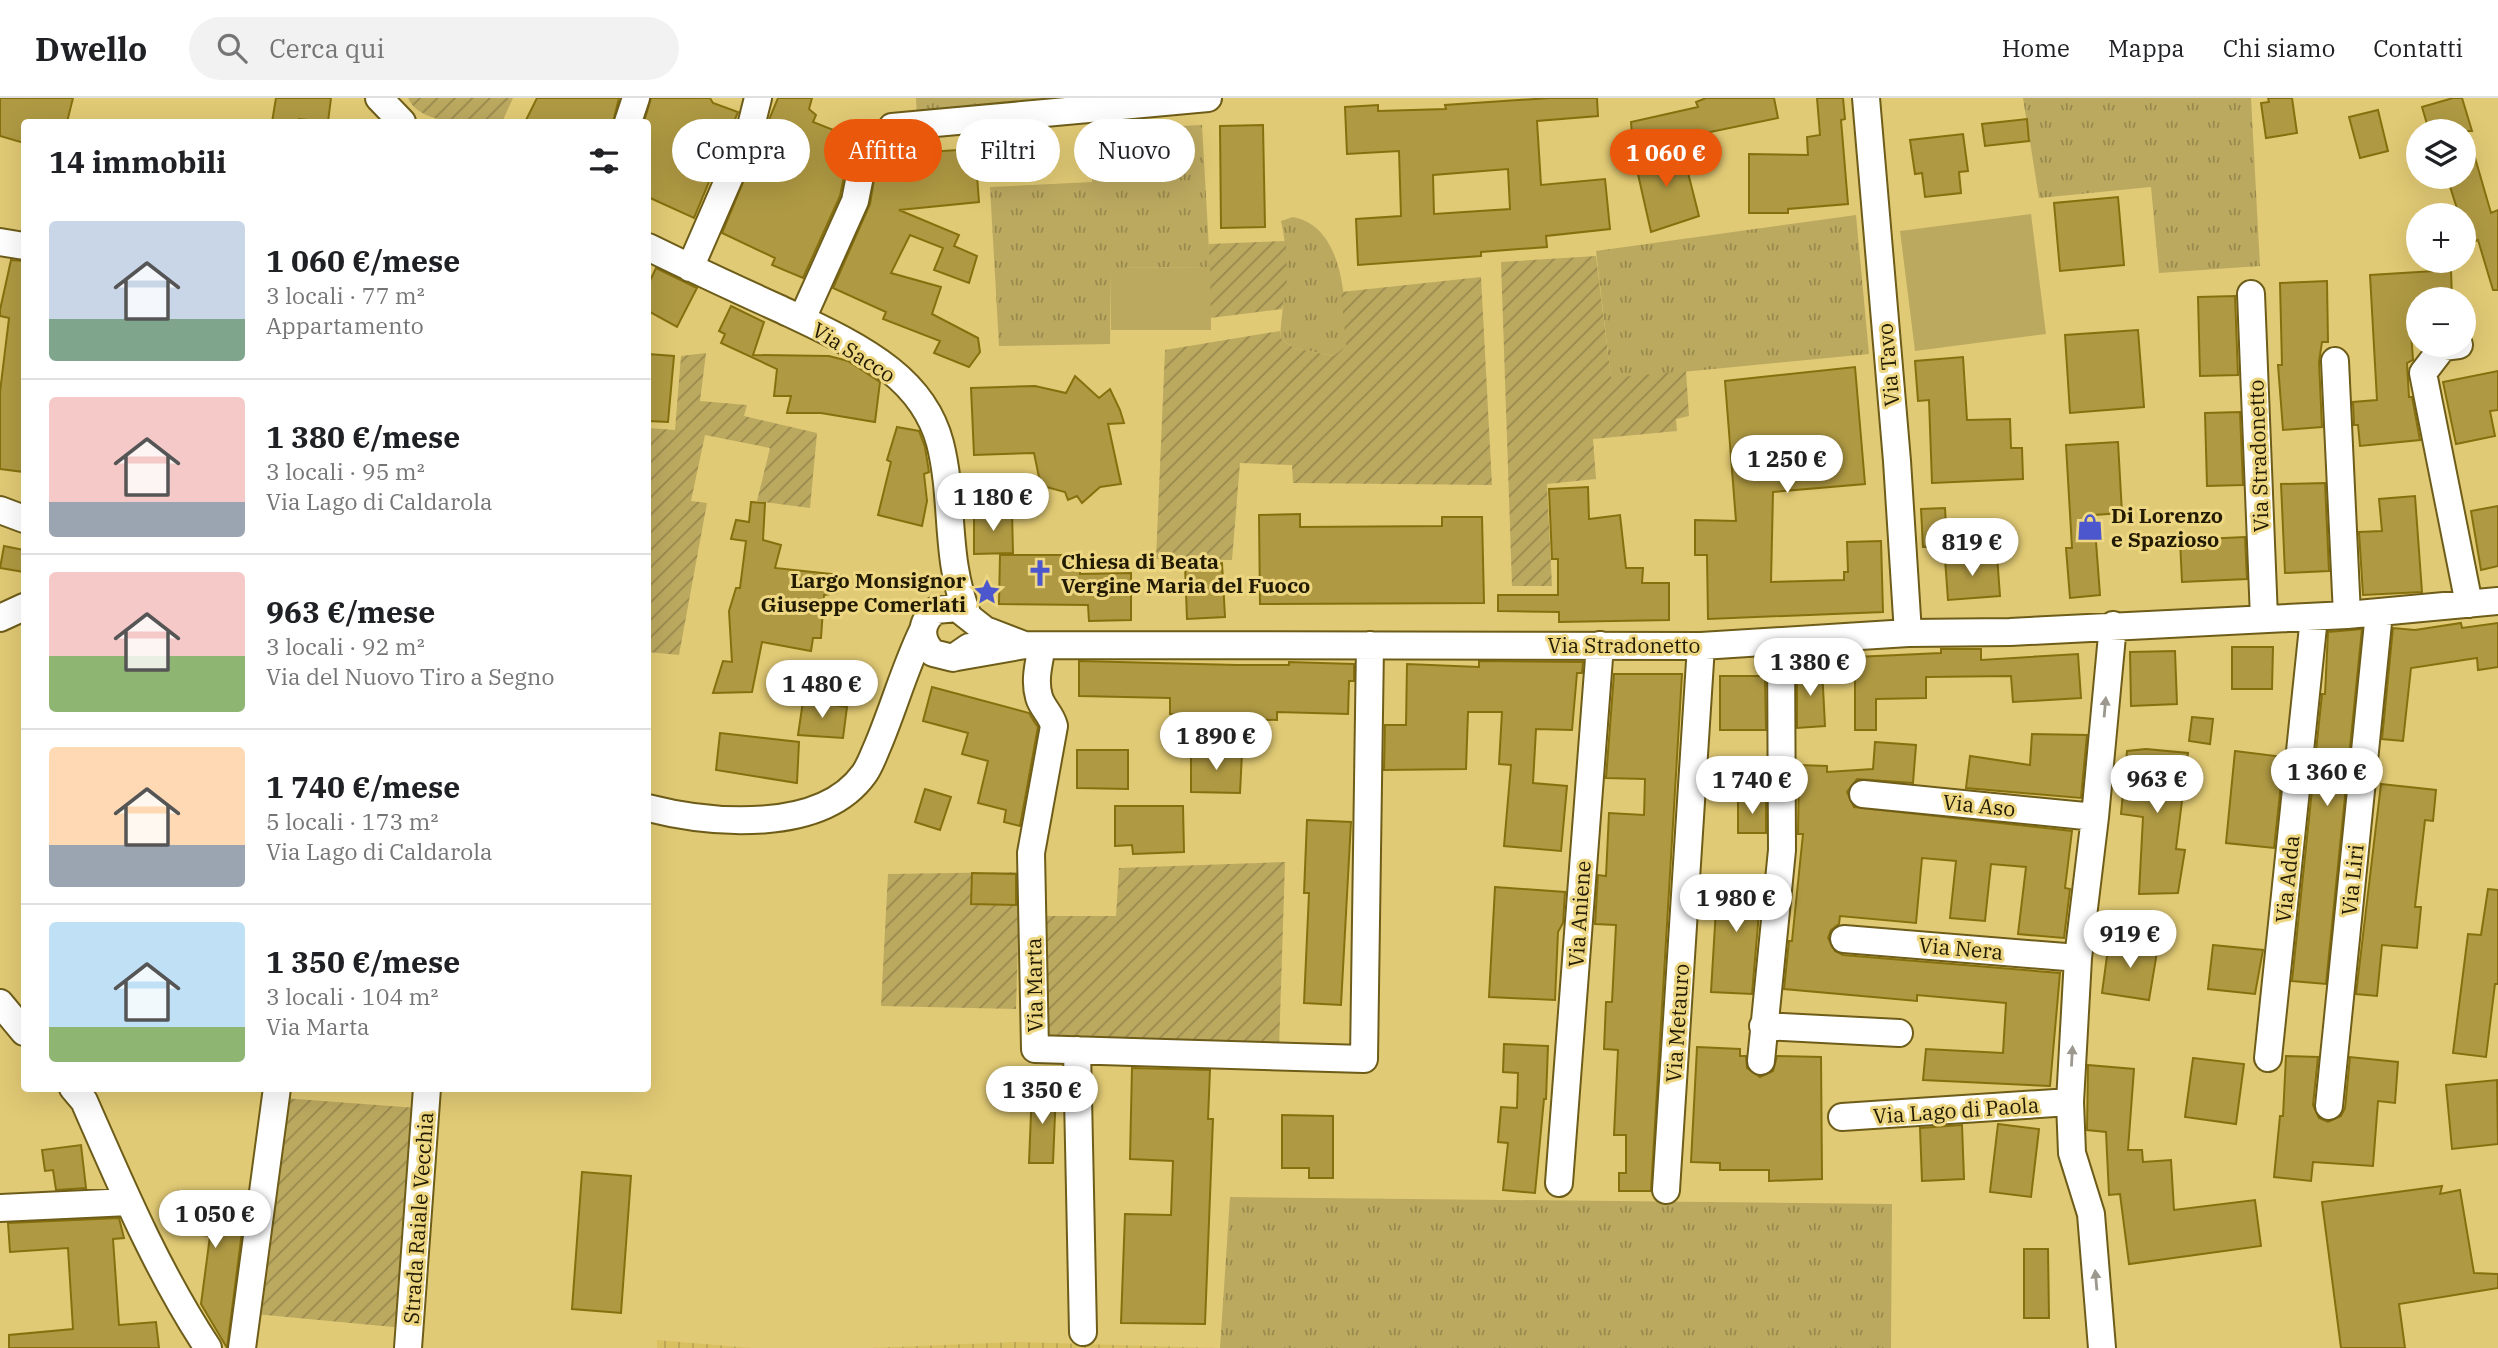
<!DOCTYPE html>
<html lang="it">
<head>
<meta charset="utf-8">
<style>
  :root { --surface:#fff; --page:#f2f2f2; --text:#202124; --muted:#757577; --line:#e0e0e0; --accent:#ea580c }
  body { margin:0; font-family:"IBM Plex Serif",serif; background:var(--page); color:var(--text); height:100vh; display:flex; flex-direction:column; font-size:26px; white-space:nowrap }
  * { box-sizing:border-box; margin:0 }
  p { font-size:23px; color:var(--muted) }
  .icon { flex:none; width:38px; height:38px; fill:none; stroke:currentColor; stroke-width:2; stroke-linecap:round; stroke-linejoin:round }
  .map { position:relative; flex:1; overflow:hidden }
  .drawer { position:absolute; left:21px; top:21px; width:630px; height:973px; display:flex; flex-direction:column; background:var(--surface); border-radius:7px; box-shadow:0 7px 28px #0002 }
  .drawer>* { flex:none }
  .top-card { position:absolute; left:672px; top:21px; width:665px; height:63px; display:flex; gap:14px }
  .controls { position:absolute; left:2406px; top:21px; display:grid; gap:14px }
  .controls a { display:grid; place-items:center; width:70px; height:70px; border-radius:50%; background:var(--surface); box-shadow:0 7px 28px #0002; font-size:35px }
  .price { position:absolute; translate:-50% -60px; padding:0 16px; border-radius:24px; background:#fff; color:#222; font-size:23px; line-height:46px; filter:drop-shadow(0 2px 4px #0008) }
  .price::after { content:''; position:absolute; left:50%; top:42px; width:21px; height:16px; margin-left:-10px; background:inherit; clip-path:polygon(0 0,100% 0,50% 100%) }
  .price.current { background:var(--accent); color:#fff }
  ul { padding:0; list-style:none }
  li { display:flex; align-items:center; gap:21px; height:175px; padding:0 28px }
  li+li { border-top:2px solid var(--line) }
  li span { display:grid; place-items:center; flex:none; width:196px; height:140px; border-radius:7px; color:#555 }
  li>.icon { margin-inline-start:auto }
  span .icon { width:84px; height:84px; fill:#fffc; stroke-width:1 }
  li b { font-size:30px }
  h2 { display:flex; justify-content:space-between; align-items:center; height:84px; padding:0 28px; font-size:30px }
  .tag { padding:0 24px; border-radius:32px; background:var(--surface); box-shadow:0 7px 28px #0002; font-size:24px; line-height:63px }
  .tag.current { background:var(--accent); color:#fff }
  header { display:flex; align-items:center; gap:42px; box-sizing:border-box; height:98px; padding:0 35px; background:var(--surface); border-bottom:2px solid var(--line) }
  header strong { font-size:33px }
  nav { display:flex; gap:38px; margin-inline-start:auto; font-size:24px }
  .search { width:490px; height:63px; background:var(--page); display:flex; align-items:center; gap:18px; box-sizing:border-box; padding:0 24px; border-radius:38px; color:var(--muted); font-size:26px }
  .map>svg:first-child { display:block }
  .industrial { fill:url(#industrial-grid) }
  .grass { fill:url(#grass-tufts) }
  .garden { fill:url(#garden-furrows) }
  .pitch { fill:#bca960 }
  .building { fill:#af9943; stroke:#86700e; stroke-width:2; fill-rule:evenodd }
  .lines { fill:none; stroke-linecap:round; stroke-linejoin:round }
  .minor-casing { stroke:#6e5d19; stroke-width:30 }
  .minor { stroke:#fff; stroke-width:26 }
  .oneway { fill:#9c988d }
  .labels { text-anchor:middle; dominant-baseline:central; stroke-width:6; stroke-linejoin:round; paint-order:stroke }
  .street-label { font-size:21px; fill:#221b02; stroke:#eed782 }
  .poi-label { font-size:21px; font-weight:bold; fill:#221b02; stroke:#eed782; text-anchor:start }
</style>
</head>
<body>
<header>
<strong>Dwello</strong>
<div class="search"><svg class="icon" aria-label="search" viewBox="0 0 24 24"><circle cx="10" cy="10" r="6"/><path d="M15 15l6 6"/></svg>Cerca qui</div>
<nav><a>Home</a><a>Mappa</a><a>Chi siamo</a><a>Contatti</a></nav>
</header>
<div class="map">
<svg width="2498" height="1250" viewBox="0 0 2498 1250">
  <defs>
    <pattern id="industrial-grid" width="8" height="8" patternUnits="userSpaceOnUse" patternTransform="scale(1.75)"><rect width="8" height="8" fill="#d8bf60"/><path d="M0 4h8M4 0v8" fill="none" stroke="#b9a452"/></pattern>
    <pattern id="grass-tufts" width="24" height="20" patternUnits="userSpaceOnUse" patternTransform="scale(1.75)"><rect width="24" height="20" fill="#bca960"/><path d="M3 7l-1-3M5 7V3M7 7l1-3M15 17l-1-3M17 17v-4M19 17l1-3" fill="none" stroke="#98894d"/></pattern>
    <pattern id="garden-furrows" width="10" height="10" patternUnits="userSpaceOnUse" patternTransform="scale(1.75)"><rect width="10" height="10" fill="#bca960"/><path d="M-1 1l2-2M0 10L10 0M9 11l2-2" fill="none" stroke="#98894d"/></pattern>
  </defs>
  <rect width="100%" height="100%" fill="#e1ca75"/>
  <path class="industrial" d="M657,1242l23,2 72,6h-95z
    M1017,1244l202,6h-350z"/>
  <path class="grass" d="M916,0h165l-164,20z
    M2023,0h228l9,168 -101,7 -8,-86 -112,11z
    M1202,27l8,142 -99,1 -1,76 -111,2 -9,-159 102,-5 1,-52z
    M1856,117l13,139 -258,25 -15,-128z
    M1293,119c52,10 53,86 53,129l-13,10 -39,-8 -14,-10c3,-43 11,-74 1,-117z
    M1230,1099l662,7 -1,144h-671z"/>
  <path class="garden" d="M408,0h105l-11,24c-27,1 -81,5 -94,-24z
    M1286,143l1,46 -5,22 -72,9 -1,-74z
    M1596,158l15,122 75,-7 3,45 -13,3 1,12 -84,8 3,40 -49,5 5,102h-40l-11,-324z
    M1481,179l11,208 -199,-2 -1,-18 -52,-2 -8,97 -76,-1 9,-209 115,-19v7l14,10 39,8 13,-10 -5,-54z
    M706,255l-6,48 47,4 -3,11 73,17 -7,75 -53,-7 13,-53 -65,-13 -14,66 16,2 -28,152 -31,-3v-224l27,2 6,-74z
    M1285,764l-6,187 -233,-8 1,-125h69l3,-48z
    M1020,774l-4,137 -135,-3 7,-132z
    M283,1000l134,10 -13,220 -149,-14z"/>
  <path class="pitch" d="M2031,116l15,120 -131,17 -15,-120z
    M1210,169l1,63h-100v-62z"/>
  <path class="building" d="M0,0h73l-6,24h-43v21l-24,-7z
    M276,0h55l-3,24 -29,-3v3h-27z
    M537,0h82l-6,24h-88z
    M651,0h59l3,5 25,9 -44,106 -46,-21v-75h-4z
    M778,0h34l-3,11 7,6 -3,7 43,17 -6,9 -10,48 -37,82 -31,-13 3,-7 -53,-25z
    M1550,0h47l1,18 -61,5 4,64 64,-6 5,50 -64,7 1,11 -66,5v4l-123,9 -2,-46 45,-3 -2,-65 -52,3 -2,-47 33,-2v6l68,-2 -1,-4zM1508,71l2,40 -76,5 -1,-39z
    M1706,0h68l4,20 -145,30 -2,-26 67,-15 -2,-5z
    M1817,0h26l2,21 -4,1 7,84 -60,5v4h-39v-59l59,1 -1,-18 13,-2z
    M2268,0h24l5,35 -31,5 -5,-35 8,-1z
    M2453,0h9l10,33h-43l-7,-24z
    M2378,12l10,41 -28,7 -11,-41z
    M2027,21l2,22 -44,5 -3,-22z
    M1263,27l2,102 -44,1 -1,-102z
    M1037,31l3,28 -40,3 -2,-27z
    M1963,36l5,37 -9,1 2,21 -36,4 -3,-24 -7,1 -5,-34z
    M2464,39h5l22,76 7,-3v80h-5l-15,-50 -10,4 -4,-29h-5l-12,-38h17z
    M881,40l12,5 34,-1 -1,10 49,-3 4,53 -80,8 60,25 -5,11 23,10 -8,27 -35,-13 9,-22 -33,-13 -19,38 50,14 -9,27 46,24 2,14 -11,15 -35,-14 6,-12 -57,-22 3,-7 -53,-24 37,-84z
    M1633,54l50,1 16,63 -48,16z
    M2118,99l6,68 -64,6 -6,-68z
    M11,162l13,1v211l-24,-3v-77l9,-74 -9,-2v-6z
    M656,170l41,20 -20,39 -29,-16v-26z
    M2451,172l1,29h-34v18l-8,1 3,42 -6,3 2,34h3l8,43 -60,6 -2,-21h-4l-1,-23 24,-2 -7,-125z
    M2327,183l1,61h-6l-3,20 3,65 -39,3 -5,-65h4l-2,-82z
    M2235,198l3,79 -38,1 -2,-79z
    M731,208l33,16 -11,33 76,1 19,5 32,21 -5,40 -54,-9h-34l4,-17h-17l3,-27 -56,-26 4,-9 -6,-3z
    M2138,232l6,77 -74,6 -5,-78z
    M648,256l26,2 -6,66 -20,-1z
    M1963,259l4,63 43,-1 1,29h11l1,31 -91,4 -3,-83 -11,1 -3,-40z
    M1855,269l10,117 -92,8 -2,90 73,-2v-8h4l-1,-30 34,-1 2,71 -175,7 -1,-64h-12v-35l41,1 -11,-140z
    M2498,273v39l-8,1 5,25 -39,8 -13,-62z
    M1075,278l24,22 11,-9 10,21 4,13 -16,1 13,60 -21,3 -18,16 -5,-7 -9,4 -3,-8 -19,-5 -7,-10 -5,-24 -60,2 -3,-67 64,-2 31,7z
    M2240,314l3,73 -36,1 -2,-73z
    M897,329l22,4 6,16 4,25 -5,2 3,27 -5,25 -44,-11 13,-53 -4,-2z
    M2118,344l4,71 -28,2 6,80 -30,3 -4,-50h6l-6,-103z
    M2325,385l4,88 -44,2 -4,-89z
    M1588,389l1,32 31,-4 6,53h17l-1,15h27v37l-110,2v-10l-61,-1v-16h60v-36h-6l-3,-70z
    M2415,398l7,96 -59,3 -4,-63 23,-1 -3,-32z
    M751,404l14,1 -2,37 18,5 -6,23 65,7 -3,18 -13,2 -3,43h-8l-2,13 -49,-9 -10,50 -39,1 10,-32 9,1 -3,-51 7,-23h4l6,-47 -15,-2 5,-19 13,2z
    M2498,408v60l-17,4 -10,-59z
    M1945,410l2,38 -24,1 -2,-38z
    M1012,413l1,42 -39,1v-42z
    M1300,416v13l142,-1v-9h40l2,86 -224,1 -1,-89z
    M2245,439l2,42 -65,3 -2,-42z
    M4,448l20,4v22l-24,-4z
    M1000,457h80v19l51,-1v47l-42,1 -1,-16 -89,-1z
    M1997,457l3,41 -52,4 -3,-41z
    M1222,465l3,54 -38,2 -2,-54z
    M2461,525l1,5 36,-5v44l-20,3 -1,-12 -66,10 -8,73 -21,-2 11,-111 22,2z
    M2362,531l-36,355 -34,-3 30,-287h3l3,-62z
    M2232,549h41l-1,42h-40z
    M1941,551h40v11l97,-6 3,44 -68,4 -2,-26 -85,1v21l-50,1v31h-21v-73l86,-4z
    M2175,553l2,53 -46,2 -1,-54z
    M1079,563l158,4h52v-3l65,2v17h-5l-1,33 -71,-2v8l-41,-1v-4l-66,-1v-16l-91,-2z
    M1479,563l104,1 -1,11h-5l-5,57 -36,-1 -3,54 34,3 -6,65 -57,-5 7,-81 -12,-1 3,-52h-34l-2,57 -82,1 1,-45h21l1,-61 72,3z
    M1822,570l3,58 -28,2v-59z
    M1614,576h68l-31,517h-32v-18h7v-38h-12l4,-85 -14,-1 2,-47h6l4,-77 -21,-1 3,-49 8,1 3,-63 35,2 1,-36 -39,-1z
    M1720,578h45l1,54h-46z
    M932,589l97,26 6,10 3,4 -18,99 -16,-4 2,-12 -28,-7 10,-42 -26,-7 6,-21 -45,-12z
    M803,603l44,6 -4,31 -45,-3z
    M2192,619l21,2 -3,25 -21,-3z
    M720,635l79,9 -2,41 -81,-13z
    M2032,636l55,1 -6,63 -115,-10 4,-32 60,9z
    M1875,644l41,3 -3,38 -56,-4 -10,13 7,15 218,24 -7,57 5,1 -6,49 -46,-4 8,-67 -35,-3 -6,57 -35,-3 6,-57 -34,-3 -6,65 -76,-7 -1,8 -8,6 -3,8 7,13 8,4 217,18 -10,113 -127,-6 3,-31 77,4 3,-50 -89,-8v6l-133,-12 5,-48h3l11,-107h-5l1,-69 28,1v6l46,-3z
    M2146,651l42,4 -12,96 9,1 -7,43 -39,1 4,-77 -22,-3 6,-63z
    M1077,652h51v39l-51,-1z
    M2235,653l49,6 -10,91 -48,-5z
    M1191,654l51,1 -2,40 -49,-1z
    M2381,686l55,6 -3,31 -8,-1 -10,87h6l-4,41 -35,-3 -5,51 -21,-2z
    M925,691l26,8 -11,33 -25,-8z
    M1738,701h28v34h-28z
    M1115,708h68l1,46 -51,2 -1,-9 -17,1z
    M1307,722l44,2 -10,183 -37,-2 5,-110h-5z
    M972,775l44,1v31l-45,-1z
    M1718,777l44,3 -10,116 -41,-2z
    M1495,789l70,5 -2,31 -5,9 -3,68 -66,-3z
    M2488,791l10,1v94h-3l-9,73 -33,-4 15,-119 13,1z
    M2109,843l49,5 -9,54 -47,-7z
    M2213,847l50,5 -8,44 -47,-5z
    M1504,946l44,2 -2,53h-2l-9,94 -32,-3 5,-47 -10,-1 3,-35 16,1 1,-35 -15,-1z
    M1697,949l43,2v7h6l1,12 13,9 13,-6 4,-15 44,1 1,122 -53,2v-11h-49v-7l-29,-1z
    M2286,958l32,1 -5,48 6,13 9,4 13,-6 4,-8 5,-51 48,5 -3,41 -17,-2 -5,65 -60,-4 -2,19 -37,-4 6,-61h3z
    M2193,960l51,6 -8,60 -51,-7z
    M2088,967l46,4 -6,81h14l1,12 28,-2 3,50 81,-10 6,46 -132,18 -9,-70 -11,1 -3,-63 -19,-2z
    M1132,970l78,2 -2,49h5l-8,205 -84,-1 4,-109 46,1 2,-54 -43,-2z
    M2497,982l1,64 -46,5 -6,-64z
    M1032,991l24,1 -3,73h-24z
    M1282,1017l51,1v62h-24v-10h-27z
    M1998,1026l41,5 -8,68 -41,-5z
    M1962,1027l2,54 -42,2 -2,-53z
    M81,1047l5,43 -30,2 -3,-20 -8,1 -3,-21z
    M582,1074l49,4 -10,137 -49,-4z
    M2442,1088l-2,8 20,-4 14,83 24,1v14l-99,16 6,44h-64l-19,-146z
    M178,1093l68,10 -19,147 -26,-44 9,-68 -37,-5z
    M119,1120l5,20 -11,1 6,86 37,-3 3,26h-150v-13l64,-6 -5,-81 -58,4 -2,-29z
    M2024,1151h24l1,69h-25z"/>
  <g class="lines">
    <defs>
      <path id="minor" d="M379,0l23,24
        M1866,0l31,363 11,172
        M628,24l8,-24
        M892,29l316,-29
        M0,144l24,4
        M648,149c43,21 86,41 130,61 38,18 79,36 112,62 24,19 42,43 50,73 15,59 4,114 28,173
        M690,170l60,-138 8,-32
        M2251,196l13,324
        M802,221l53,-118 10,-50
        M2459,247l-16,2 -20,26 46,231
        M2335,263l12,254
        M0,412l24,9
        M0,520l24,-11
        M1042,548c-3,17 -8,34 -3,51 3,11 12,17 15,29l-23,127 4,196 329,10 6,-414
        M969,549l-16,11 -20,-5c-14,-14 -13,-31 3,-43l21,-2 28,22 39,15
        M957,559l68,-12 676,1 207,-13 102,-1 337,-17 151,-14
        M1863,696l232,23
        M648,710c63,16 173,26 216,-34 6,-8 10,-20 14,-29 16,-38 27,-78 45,-115
        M1844,841l234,19
        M0,905l24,29
        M1763,928l136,7
        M1077,952l6,282
        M2268,960l46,-441
        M1761,963l21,-211 -1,-208
        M73,990l11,13c37,84 73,170 124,247
        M2329,1008l50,-493
        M1842,1019l228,-15
        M1559,1085l41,-538
        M1666,1092l35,-544
        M0,1110l129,-6
        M242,1250l35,-260
        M408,1250l19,-260
        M2102,1250l-11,-134 -19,-61 -2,-51 8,-144 17,-141 18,-192"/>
    </defs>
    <use href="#minor" class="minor-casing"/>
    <use href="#minor" class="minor"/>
  </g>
  <defs><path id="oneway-solid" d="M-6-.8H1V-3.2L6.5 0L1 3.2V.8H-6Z" transform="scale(1.75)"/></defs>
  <g class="oneway">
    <use href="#oneway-solid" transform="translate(2105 609) rotate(-85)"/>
    <use href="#oneway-solid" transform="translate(2072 958) rotate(-87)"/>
    <use href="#oneway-solid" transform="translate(2096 1182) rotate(-95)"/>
  </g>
  <defs>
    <symbol id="shop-bare" viewBox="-9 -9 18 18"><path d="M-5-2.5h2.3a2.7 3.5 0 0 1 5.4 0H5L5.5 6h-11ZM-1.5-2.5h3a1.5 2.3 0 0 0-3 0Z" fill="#4d57cd" stroke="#eed782" stroke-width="2.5" paint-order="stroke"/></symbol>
    <symbol id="church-bare" viewBox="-9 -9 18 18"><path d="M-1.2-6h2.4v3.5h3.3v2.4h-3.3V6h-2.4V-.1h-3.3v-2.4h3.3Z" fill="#4d57cd" stroke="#eed782" stroke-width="2.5" paint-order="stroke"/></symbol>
    <symbol id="sight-bare" viewBox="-9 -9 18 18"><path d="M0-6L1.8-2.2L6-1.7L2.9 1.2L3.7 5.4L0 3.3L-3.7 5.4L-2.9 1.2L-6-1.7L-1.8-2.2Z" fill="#4d57cd" stroke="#eed782" stroke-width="2.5" paint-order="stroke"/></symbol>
  </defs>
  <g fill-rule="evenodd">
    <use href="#shop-bare" x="2071" y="410" width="38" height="38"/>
    <use href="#church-bare" x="1021" y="456" width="38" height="38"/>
    <use href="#sight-bare" x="968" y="475" width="38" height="38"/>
  </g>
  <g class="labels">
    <g class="street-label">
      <text transform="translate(854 254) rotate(32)">Via Sacco</text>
      <text transform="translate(1888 267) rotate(-95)">Via Tavo</text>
      <text transform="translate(2258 358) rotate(-92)">Via Stradonetto</text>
      <text x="1624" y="547">Via Stradonetto</text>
      <text transform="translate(1979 707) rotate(6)">Via Aso</text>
      <text transform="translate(2287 781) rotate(-84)">Via Adda</text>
      <text transform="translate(2352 782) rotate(-84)">Via Liri</text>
      <text transform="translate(1579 816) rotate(-86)">Via Aniene</text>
      <text transform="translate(1961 850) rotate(5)">Via Nera</text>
      <text transform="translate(1034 887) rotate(-91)">Via Marta</text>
      <text transform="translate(1677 925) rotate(-86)">Via Metauro</text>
      <text transform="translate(1956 1012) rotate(-4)">Via Lago di Paola</text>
      <text transform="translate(418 1120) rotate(-86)">Strada Raiale Vecchia</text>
    </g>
    <g class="poi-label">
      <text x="2111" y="417">Di Lorenzo<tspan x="2111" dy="24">e Spazioso</tspan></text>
      <text x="1061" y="463">Chiesa di Beata<tspan x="1061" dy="24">Vergine Maria del Fuoco</tspan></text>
      <text x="966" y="482" text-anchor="end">Largo Monsignor<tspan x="966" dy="24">Giuseppe Comerlati</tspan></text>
    </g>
  </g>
</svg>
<div class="controls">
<a><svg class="icon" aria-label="layers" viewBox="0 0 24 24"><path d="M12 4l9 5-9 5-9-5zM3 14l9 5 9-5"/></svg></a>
<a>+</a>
<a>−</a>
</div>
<b class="price current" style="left:1666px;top:91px">1 060 €</b>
<b class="price" style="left:1787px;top:397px">1 250 €</b>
<b class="price" style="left:993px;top:435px">1 180 €</b>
<b class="price" style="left:1972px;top:480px">819 €</b>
<b class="price" style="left:1810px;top:600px">1 380 €</b>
<b class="price" style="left:822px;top:622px">1 480 €</b>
<b class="price" style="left:1216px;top:674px">1 890 €</b>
<b class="price" style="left:2327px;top:710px">1 360 €</b>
<b class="price" style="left:2157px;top:717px">963 €</b>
<b class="price" style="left:1752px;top:718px">1 740 €</b>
<b class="price" style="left:1736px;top:836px">1 980 €</b>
<b class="price" style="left:2130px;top:872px">919 €</b>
<b class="price" style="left:1042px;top:1028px">1 350 €</b>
<b class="price" style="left:215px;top:1152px">1 050 €</b>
<div class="top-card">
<a class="tag">Compra</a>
<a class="tag current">Affitta</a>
<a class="tag">Filtri</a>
<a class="tag">Nuovo</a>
</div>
<section class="drawer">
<h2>14 immobili<svg class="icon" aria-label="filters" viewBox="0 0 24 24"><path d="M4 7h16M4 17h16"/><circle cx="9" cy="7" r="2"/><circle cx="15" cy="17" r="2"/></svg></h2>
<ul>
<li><span style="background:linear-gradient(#c9d6e8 70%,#7fa58c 0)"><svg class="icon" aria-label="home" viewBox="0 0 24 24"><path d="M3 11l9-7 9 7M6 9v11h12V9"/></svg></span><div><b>1 060 €/mese</b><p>3 locali · 77 m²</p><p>Appartamento</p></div></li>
<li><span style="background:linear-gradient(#f6c9c9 75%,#9aa5b1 0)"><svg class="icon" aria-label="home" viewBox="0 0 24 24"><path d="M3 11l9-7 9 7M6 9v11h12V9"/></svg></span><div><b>1 380 €/mese</b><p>3 locali · 95 m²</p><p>Via Lago di Caldarola</p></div></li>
<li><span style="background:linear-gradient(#f6c9c9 60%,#8fb573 0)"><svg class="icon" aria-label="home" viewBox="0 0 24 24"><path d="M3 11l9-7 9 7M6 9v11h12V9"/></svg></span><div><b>963 €/mese</b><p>3 locali · 92 m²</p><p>Via del Nuovo Tiro a Segno</p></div></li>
<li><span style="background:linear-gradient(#ffd9b3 70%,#9aa5b1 0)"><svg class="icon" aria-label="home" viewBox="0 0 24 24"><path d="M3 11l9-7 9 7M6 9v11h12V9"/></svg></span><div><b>1 740 €/mese</b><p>5 locali · 173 m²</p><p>Via Lago di Caldarola</p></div></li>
<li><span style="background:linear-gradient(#bfe0f5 75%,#8fb573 0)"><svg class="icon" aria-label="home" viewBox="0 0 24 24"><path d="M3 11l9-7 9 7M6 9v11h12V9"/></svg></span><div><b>1 350 €/mese</b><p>3 locali · 104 m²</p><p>Via Marta</p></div></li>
</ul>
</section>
</div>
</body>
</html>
